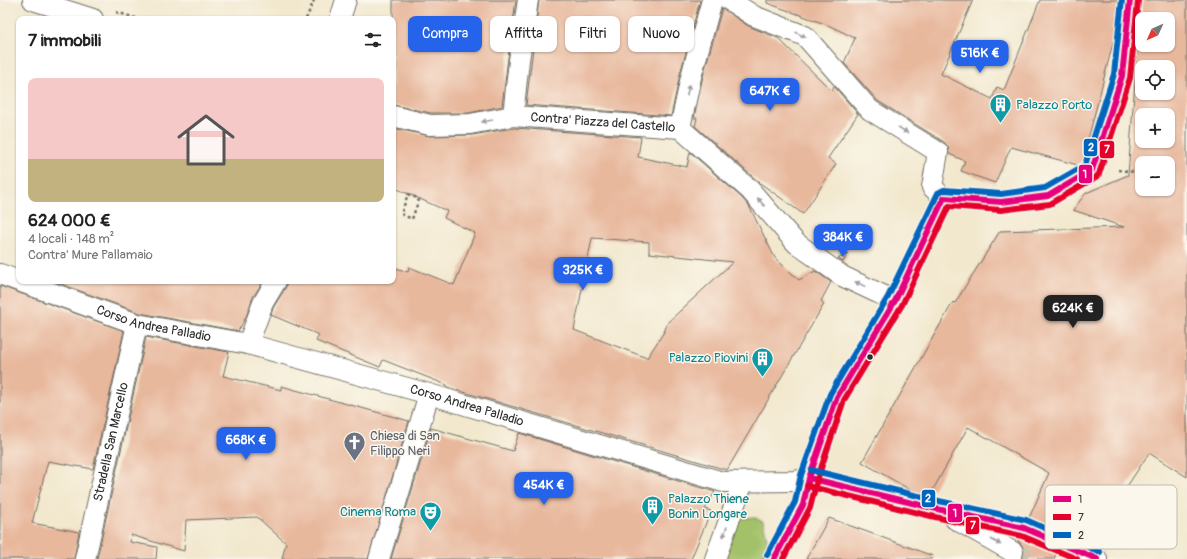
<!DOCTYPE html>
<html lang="it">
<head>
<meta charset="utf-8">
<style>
  :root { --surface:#fff; --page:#f2f2f2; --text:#222; --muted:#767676; --line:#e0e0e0; --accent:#2563eb }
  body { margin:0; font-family:Pangolin,sans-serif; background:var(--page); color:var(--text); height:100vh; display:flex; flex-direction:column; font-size:15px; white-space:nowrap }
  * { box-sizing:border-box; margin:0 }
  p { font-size:13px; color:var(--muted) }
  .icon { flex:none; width:22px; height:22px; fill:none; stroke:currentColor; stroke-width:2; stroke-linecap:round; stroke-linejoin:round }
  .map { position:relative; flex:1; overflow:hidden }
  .drawer { position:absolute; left:16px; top:16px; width:380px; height:268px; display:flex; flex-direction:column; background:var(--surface); border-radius:8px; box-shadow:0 1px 3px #0004 }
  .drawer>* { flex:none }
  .banner { position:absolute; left:408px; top:16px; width:380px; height:36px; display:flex; gap:8px }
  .needle { width:26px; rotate:225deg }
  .fabs { position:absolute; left:1135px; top:12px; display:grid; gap:8px }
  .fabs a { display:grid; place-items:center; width:40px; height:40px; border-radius:8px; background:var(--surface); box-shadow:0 1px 3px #0004; font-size:20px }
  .price { position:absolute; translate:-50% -34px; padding:0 9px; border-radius:8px; background:var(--accent); color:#fff; font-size:13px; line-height:26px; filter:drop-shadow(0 1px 2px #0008) }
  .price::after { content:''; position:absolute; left:50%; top:24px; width:12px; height:9px; margin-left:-6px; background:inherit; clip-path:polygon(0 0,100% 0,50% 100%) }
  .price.selected { background:#222; color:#fff }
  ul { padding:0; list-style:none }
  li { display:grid; align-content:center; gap:8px; height:212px; padding:0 12px }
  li+li { border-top:1px solid var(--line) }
  li span { display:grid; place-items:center; height:124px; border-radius:8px; color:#555 }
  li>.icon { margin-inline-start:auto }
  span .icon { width:72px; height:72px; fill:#fffc; stroke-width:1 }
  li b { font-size:17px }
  h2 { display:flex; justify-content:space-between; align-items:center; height:48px; padding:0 12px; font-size:17px }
  .tag { padding:0 14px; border-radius:8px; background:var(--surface); box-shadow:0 1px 3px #0004; font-size:14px; line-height:36px }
  .tag.selected { background:var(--accent); color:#fff }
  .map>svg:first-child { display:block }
  .green { fill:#a3c168; stroke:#67764a }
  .building { fill:#e8b89d; fill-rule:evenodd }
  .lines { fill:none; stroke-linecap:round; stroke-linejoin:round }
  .pedestrian-tunnel { stroke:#cac2ad; stroke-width:20; stroke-dasharray:20 10; stroke-linecap:butt }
  .pedestrian-casing { stroke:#716d64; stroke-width:22 }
  .path { stroke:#716d64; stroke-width:2.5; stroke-dasharray:3 3; stroke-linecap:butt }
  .pedestrian { stroke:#fff; stroke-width:20 }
  .bus-1-casing { stroke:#fbf7ec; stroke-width:9 }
  .bus-2-casing { stroke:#fbf7ec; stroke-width:9 }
  .bus-3-casing { stroke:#fbf7ec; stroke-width:9 }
  .bus-1 { stroke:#e5007d; stroke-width:6 }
  .bus-2 { stroke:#e4002b; stroke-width:6 }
  .bus-3 { stroke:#0065bd; stroke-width:6 }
  .oneway { fill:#a0a0a0 }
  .bus-dot { fill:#2b2b2b; stroke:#fbf7ec; stroke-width:1.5 }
  .labels { text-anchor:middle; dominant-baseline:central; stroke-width:3; stroke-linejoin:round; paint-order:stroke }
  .culture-label { font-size:13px; fill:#0d838f; stroke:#fbf7ec; text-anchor:start }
  .street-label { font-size:13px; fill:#2b2b2b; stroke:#fbf7ec }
  .worship-label { font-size:13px; fill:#5b616d; stroke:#fbf7ec; text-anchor:start }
  .key { fill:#fbf7ec; stroke:#bdbab2; stroke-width:1 }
  .key-label { font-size:11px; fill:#2b2b2b }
  .line-badge { stroke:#fbf7ec; stroke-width:1.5 }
  .badge-label { font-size:11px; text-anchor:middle; font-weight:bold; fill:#fff }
</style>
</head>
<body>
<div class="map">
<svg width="1187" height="559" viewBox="0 0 1187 559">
  <rect width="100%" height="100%" fill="#fbf7ec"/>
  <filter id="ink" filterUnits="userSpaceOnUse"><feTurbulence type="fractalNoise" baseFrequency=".025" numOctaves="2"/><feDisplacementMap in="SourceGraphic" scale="8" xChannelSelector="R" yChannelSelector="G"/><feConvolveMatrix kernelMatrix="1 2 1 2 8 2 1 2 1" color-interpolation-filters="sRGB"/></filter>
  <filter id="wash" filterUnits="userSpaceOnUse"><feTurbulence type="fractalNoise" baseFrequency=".012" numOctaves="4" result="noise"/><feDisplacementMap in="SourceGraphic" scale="16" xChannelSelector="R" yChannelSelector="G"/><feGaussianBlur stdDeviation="0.9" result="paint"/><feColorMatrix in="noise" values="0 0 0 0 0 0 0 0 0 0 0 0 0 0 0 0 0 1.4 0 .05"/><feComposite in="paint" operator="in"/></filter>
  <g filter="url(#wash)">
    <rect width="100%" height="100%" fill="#f2e8ce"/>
    <path class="green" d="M754,517l9,4 5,22 -8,16h-39l14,-40z"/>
    <g id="blocks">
      <path class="building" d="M393,0h123l-8,58 -6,48 -33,7h-38l-38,-8z
        M539,0h161l-20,74 -9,42 -145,-11z
        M767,0h206l-32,74 51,25 5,-12 7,3 36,-90h78l-4,39 -32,124 -4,2 -67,-18 -16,36 -34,-12 4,-10 -16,-7 -1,-7 -4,-5 -66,-41 -34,-38 11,-25 -27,-13 -61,-22z
        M1141,0h46v477l-38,-24 -31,47 -22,40 -27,-13 -3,6h-7l-5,2 -3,4 -1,7 2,5 4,3 -2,5h-32l2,-7 -1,-6 -5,-5 1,-2h9l5,-4 2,-4v-7l-6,-6 20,-45 -81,-46 -38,68 -16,-3 -52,-30 91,-160 2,1 45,-72 124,-4 -51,-17 13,-17 42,-18zM1142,19h26v26h-26zM1142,67h26v26h-26zM1142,115h26v26h-26zM1142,163h26v26h-26z
        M722,8l26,18 30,12 54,53 2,-5 24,28 -30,44 8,6 -33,50 -43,-31 -65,-57 2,-8h-3l8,-38z
        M393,128l37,8 42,-1 42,-7 127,9 -3,20 49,10 3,-15 52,46 7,8 26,52 24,22 16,-9 16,11 -10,19 3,3 -97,166 -280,-83v-2l-64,-25 -3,7 -64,-26 3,-6 -48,-20 2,-7 13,-21 1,-6h106v-14l15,5 1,-5 45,18 21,-52 -31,-15 3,-7 -54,-24zM592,238l57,4v11l84,9 -65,60 -4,10 -17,26 -73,-28z
        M848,253l-5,9 -5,-3z
        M53,281h210l-10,16 -7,20 -8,14 -98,-18z
        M0,286l124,45 -31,138 -45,-8 -16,62 47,9 -5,27h-74z
        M146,337l83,15 -6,24 58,14v-4l128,35 -41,138h-86l4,-16 -29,-26 -71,3 -2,31 -53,-16 -1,7 27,5 -1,12h-59z
        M431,428l82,23 6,-18 196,59 -10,17 6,2 -20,48h-300z
        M829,518l104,38 -1,3h-126z"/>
    </g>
  </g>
  <g filter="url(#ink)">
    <use href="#blocks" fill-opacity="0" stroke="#716d64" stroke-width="1"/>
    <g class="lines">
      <path class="pedestrian-tunnel" d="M1024,528l37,16
        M1013,552l15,7"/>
      <defs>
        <g id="pedestrian">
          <path d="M33,0l60,19"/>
          <path d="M729,0l25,16 51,20 65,74 68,42 -6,35 12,11"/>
          <path d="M340,19l6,-19"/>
          <path id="s1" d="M393,116l37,9 40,-1 43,-8 167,12 70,62 46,53 46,33 53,25"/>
          <path d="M513,116l6,-56 9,-60"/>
          <path d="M680,128l11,-51 21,-77"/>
          <path d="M944,198l57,4 47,-6 44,-26 30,-94 8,-76"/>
          <path id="s2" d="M0,274l137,50 111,20 181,50 294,88 72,-1 14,-3 128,31 87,19"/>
          <path d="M248,344l15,-41 13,-22"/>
          <path d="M955,519l58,33"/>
          <path d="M1061,544l36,15"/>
          <path id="s3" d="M85,559l52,-235"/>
          <path d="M379,559l50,-165"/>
          <path d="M715,559l28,-77"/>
          <path d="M774,559l29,-54 6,-27 28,-81 58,-96 49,-103"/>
        </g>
      </defs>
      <use href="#pedestrian" class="pedestrian-casing"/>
      <path class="path" d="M116,12l23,7
        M306,19l8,-19
        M1118,170l24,3
        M408,194l11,5 -7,20 -11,-5z"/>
      <use href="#pedestrian" class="pedestrian"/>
      <defs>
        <path id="bus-1" d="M809,478l128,31 87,19 73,31
          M774,559l29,-54 6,-27 28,-81 58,-96 49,-103 57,4 47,-6 44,-26 30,-94 8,-76"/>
        <path id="bus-2" d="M807,486l128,31 87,19 55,23
          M783,559l27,-51 7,-28 27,-80 58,-95 47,-99 52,4 49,-6 46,-27 3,-3 31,-96 8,-77"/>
        <path id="bus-3" d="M811,470l128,31 87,19 74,32
          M767,555l28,-53 6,-27 29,-81 58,-97 50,-104 6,-3 57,4 44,-6 40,-23 29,-91 8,-74"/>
      </defs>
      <use href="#bus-1" class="bus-1-casing"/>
      <use href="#bus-2" class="bus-2-casing"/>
      <use href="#bus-3" class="bus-3-casing"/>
      <use href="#bus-1" class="bus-1"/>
      <use href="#bus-2" class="bus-2"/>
      <use href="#bus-3" class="bus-3"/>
    </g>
    <defs><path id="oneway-solid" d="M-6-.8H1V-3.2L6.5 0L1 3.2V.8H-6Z"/></defs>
    <g class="oneway">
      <use href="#oneway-solid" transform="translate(801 35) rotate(27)"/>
      <use href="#oneway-solid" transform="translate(688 90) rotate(-78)"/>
      <use href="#oneway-solid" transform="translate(487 121) rotate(170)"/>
      <use href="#oneway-solid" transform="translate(903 130) rotate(32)"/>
      <use href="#oneway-solid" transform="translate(761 202) rotate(-131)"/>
      <use href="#oneway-solid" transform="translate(860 284) rotate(-154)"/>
      <use href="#oneway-solid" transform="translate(725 532) rotate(110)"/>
      <use href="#oneway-solid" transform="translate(996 542) rotate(30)"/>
    </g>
  </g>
  <defs>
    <symbol id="building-pin" viewBox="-11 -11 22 30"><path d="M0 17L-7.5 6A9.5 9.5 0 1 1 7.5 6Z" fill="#0f9aa8" stroke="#fbf7ec"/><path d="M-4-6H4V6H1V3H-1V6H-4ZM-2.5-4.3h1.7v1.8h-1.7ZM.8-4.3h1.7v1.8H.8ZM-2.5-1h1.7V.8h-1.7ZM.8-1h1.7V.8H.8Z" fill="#fff"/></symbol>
    <symbol id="church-pin" viewBox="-11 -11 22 30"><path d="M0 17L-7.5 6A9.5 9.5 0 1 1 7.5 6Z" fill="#6b7280" stroke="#fbf7ec"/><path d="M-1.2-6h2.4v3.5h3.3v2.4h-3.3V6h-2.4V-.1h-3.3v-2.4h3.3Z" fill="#fff"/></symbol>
    <symbol id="theatre-pin" viewBox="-11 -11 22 30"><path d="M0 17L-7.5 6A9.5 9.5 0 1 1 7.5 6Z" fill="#0f9aa8" stroke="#fbf7ec"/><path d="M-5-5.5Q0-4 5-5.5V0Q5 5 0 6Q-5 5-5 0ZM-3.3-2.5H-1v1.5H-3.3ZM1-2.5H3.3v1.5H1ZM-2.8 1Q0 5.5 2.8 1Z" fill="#fff"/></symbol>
  </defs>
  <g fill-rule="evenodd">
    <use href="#building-pin" x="988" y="92" width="25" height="34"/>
    <use href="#building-pin" x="750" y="346" width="25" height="34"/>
    <use href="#church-pin" x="342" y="430" width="25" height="34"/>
    <use href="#building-pin" x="640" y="494" width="25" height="34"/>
    <use href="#theatre-pin" x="418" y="500" width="25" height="34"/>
  </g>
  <circle class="bus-dot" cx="870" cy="357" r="3.5"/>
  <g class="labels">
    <g class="culture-label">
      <text x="1016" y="105">Palazzo Porto</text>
      <text x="748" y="358" text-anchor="end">Palazzo Piovini</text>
      <text x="668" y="499">Palazzo Thiene<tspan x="668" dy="15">Bonin Longare</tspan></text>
      <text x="416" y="512" text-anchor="end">Cinema Roma</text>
    </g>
    <g class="street-label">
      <text stroke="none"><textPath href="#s1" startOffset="212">Contra' Piazza del Castello</textPath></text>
      <text stroke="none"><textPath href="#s2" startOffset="162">Corso Andrea Palladio</textPath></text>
      <text stroke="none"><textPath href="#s2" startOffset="486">Corso Andrea Palladio</textPath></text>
      <text stroke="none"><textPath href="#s3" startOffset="120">Stradella San Marcello</textPath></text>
    </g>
    <g class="worship-label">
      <text x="370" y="436">Chiesa di San<tspan x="370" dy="15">Filippo Neri</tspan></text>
    </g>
  </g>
  <rect x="1045" y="485" width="132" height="64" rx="6" class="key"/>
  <rect x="1053" y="496" width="18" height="6" fill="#e5007d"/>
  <rect x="1053" y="514" width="18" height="6" fill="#e4002b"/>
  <rect x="1053" y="532" width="18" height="6" fill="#0065bd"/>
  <g class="key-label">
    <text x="1078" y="503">1</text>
    <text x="1078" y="521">7</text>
    <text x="1078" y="539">2</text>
  </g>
  <g class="line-badge">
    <rect x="1083" y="138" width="15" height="19" rx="4" fill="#0065bd"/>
    <rect x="1099" y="140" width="16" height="19" rx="4" fill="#e4002b"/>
    <rect x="1078" y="164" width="15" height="20" rx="4" fill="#e5007d"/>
    <rect x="921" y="489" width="15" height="19" rx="4" fill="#0065bd"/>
    <rect x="947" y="503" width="16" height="20" rx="4" fill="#e5007d"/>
    <rect x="965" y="516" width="15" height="19" rx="4" fill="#e4002b"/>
  </g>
  <g class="badge-label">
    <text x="1091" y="151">2</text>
    <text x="1107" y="153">7</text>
    <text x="1085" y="178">1</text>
    <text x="928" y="502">2</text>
    <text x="955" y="517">1</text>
    <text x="973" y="529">7</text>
  </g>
</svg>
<div class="fabs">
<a><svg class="needle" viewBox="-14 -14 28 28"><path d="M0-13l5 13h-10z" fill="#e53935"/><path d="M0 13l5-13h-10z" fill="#767676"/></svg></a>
<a><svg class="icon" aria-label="locate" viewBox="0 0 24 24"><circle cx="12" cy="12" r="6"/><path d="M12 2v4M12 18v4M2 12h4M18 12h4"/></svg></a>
<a>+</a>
<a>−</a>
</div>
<b class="price" style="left:980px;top:74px">516K €</b>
<b class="price" style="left:770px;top:112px">647K €</b>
<b class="price" style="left:843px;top:258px">384K €</b>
<b class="price" style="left:583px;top:291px">325K €</b>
<b class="price selected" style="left:1073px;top:329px">624K €</b>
<b class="price" style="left:246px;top:461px">668K €</b>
<b class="price" style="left:544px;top:506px">454K €</b>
<div class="banner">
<a class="tag selected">Compra</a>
<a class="tag">Affitta</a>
<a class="tag">Filtri</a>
<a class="tag">Nuovo</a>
</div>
<section class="drawer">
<h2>7 immobili<svg class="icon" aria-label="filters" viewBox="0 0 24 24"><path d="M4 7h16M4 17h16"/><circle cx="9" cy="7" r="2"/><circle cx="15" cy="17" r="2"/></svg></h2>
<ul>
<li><span style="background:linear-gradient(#f6c9c9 65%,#c2b280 0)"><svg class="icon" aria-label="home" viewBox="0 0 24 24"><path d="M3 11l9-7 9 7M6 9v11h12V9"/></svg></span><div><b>624 000 €</b><p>4 locali · 148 m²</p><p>Contra' Mure Pallamaio</p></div></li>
</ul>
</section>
</div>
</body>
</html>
